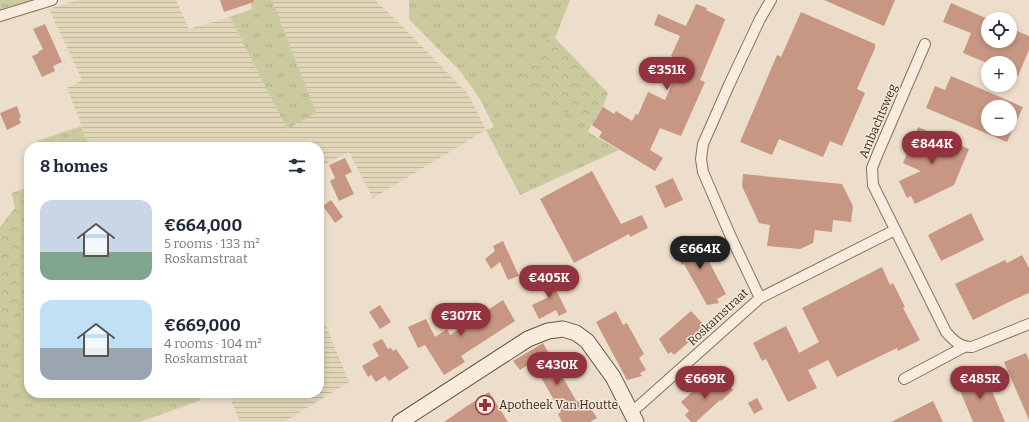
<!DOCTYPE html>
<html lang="en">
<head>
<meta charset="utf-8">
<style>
  :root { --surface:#fff; --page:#f2f2f3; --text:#1f2937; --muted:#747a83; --accent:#92333f }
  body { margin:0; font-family:Bitter,serif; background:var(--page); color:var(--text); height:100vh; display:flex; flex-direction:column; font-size:15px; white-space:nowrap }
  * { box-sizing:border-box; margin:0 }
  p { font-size:13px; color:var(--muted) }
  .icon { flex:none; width:22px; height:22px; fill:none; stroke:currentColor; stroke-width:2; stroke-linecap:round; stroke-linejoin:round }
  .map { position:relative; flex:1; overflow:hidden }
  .panel { position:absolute; left:24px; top:142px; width:300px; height:256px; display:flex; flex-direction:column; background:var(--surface); border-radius:16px; box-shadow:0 2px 6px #0003 }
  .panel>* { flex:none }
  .tools { position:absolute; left:981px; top:12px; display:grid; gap:8px }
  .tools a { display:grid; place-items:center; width:36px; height:36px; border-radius:50%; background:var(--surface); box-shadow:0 2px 6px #0003; font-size:20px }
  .price { position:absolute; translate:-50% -34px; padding:0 9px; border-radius:14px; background:var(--accent); color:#fff; font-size:13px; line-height:26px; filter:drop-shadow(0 1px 2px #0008) }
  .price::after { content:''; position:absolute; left:50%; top:24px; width:12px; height:9px; margin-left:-6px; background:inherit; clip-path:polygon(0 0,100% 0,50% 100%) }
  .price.current { background:#222; color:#fff }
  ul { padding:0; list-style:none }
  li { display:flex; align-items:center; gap:12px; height:100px; padding:0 16px }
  li span { display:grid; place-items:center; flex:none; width:112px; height:80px; border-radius:12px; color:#555 }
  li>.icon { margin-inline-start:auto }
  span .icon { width:48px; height:48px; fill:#fffc; stroke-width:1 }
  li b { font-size:17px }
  h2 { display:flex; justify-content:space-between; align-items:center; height:48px; padding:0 16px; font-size:17px }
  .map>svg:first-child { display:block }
  .farmland { fill:url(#farmland-rules) }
  .grass { fill:url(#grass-tufts) }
  .forest { fill:url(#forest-crowns) }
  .building { fill:#c79783; fill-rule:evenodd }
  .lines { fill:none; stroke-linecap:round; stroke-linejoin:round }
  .street-casing { stroke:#87705f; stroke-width:12 }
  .secondary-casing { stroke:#695142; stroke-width:17 }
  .street { stroke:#f7ecdd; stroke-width:10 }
  .secondary { stroke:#f7ecdd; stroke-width:15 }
  .labels { text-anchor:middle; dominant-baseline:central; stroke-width:3; stroke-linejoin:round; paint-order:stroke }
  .street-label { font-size:12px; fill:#392a22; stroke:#f4e9d9 }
  .poi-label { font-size:12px; fill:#392a22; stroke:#f4e9d9; text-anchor:start }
</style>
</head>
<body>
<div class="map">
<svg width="1029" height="422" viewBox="0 0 1029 422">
  <defs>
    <pattern id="farmland-rules" width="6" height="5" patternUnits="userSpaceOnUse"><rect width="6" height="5" fill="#e1d6b8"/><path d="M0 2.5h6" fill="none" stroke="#c2b89e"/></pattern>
    <pattern id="grass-tufts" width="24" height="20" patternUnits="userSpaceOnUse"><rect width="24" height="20" fill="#caca9e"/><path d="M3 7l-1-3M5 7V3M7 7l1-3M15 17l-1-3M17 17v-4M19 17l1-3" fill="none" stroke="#aeae88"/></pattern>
    <pattern id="forest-crowns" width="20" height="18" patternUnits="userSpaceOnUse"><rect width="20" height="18" fill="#caca9e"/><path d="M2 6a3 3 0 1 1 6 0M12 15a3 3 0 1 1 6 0" fill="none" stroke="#aeae88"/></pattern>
  </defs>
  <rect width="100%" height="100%" fill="#ecdeca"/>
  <path class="farmland" d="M78,0h98l13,29 41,-12 57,112 -12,-121 -3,-8h103l27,26 66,68 18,36 -113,68 -24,-46 -30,15v-20h-229l-23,-59 15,-8 -33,-71z
    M319,309l30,73 -65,40h-44l-12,-29h91z"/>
  <path class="grass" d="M0,0h37l-37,11z
    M250,0h22l44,113 -29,16 -57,-112 22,-8z
    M409,0h161l-15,38 -7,-1 -30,51 73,37 -3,7 31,18 -99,45 -34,-65 8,-3 -14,-28 -20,-28 -51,-52z
    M81,126l9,21h-50l-3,-6z
    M29,309v84h168l4,7 -61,22h-140v-108l4,2z"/>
  <path class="forest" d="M548,37l7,1 53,55 -5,14 -12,18 -74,-37z
    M29,187v122l-25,7 -4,-2v-87l15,-19 -3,-15z"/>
  <path class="building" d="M220,0h34v2l-30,10z
    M824,0h71l-11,26z
    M951,3l37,16v22h22v-13l19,8v14l-11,26 -8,-3v-10h-23l-24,-10 8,-20 -28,-11z
    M696,4l11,4 -1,2 19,9v1l-25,60 5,2 -24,54 -21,-8 -10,22 13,8 -8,13 -56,-34 3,-5 -10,-7 11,-18 11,7 2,-3 16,10 4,-7 2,1 10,-23 17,8 17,-39 -11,-5 9,-20 -26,-11 4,-11 28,12z
    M801,12l74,32v4l-18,41 8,4 -23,53 -12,-5 -7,16 -44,-18 -7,16 -32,-13 37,-87 4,2z
    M45,24l17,38 -9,4 2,5 -13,6 -10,-21 7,-3 -1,-1 5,-3 -10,-20z
    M951,76l72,31 -16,35 -81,-34 9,-22 10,4zM988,107h22v22h-22z
    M17,106l4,11 -2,1 2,5 -14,7 -7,-17z
    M918,127l51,22 -15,36 -39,19 -4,-8 -4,2 -8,-17 22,-10 -18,-8z
    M345,158l7,14 -7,3 9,19 -15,7 -9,-20 5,-3 -6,-13z
    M592,171l29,53 21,-9 6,13 -18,9 -1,-3 -55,29 -34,-64z
    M743,174l99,10 11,22 -2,16 -18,-2 -1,12 -17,-2 -2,13 -13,6 -33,-3 3,-21 -11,-2 -17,-37z
    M673,178l10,22 -18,8 -10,-22z
    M331,200l12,17 -8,6 -12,-17z
    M971,213l13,27 -43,21 -13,-26z
    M700,236l8,17 -3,1 21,40 -9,5 2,4 -12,2 -23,-41 -2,1 -8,-18 16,-8 1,1z
    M503,241l16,35 -11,4 -8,-18 -9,7 -6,-10 10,-8 -2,-5z
    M1022,255l7,13v25l-16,7 -40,20 -18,-36 50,-24 2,3z
    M882,267l8,18 3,-2 12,24 -2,1 17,32 -22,11 -1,-3 -60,29 -9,-17 -20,10 9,18 -29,14 -22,-43 -4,2 -9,-18 33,-17 13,27 20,-11 -17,-34z
    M547,272l20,40 -8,4 -3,-6 -17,9 -7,-14 17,-8 -11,-21z
    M503,300l12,21 -54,35 4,6 -21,13 -19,-30 -7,3 -10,-21 18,-8 9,18 12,-8 3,6z
    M380,305l11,17 -11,7 -11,-17z
    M616,311l7,14 4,-2 17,31 -5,4 7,12 -6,3 2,3 -15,4 -31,-58z
    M691,311l15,16 -32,28 -3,-3 -3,2 -9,-15z
    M382,339l6,10 3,-1 2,3 3,-2 13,19 -20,13 -4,-5 -9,6 -5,-7 -3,2 -6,-11 17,-10 -7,-12z
    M543,343l34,59 7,-4 13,20 -7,4h-28l-4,-8 3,-2 -29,-50 -12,8 -7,-9z
    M1026,353l3,7v60l-25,-58z
    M984,372l21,50h-32l-16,-39z
    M724,380l9,10 -12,11 -1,-1 -24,22h-5l-6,-7 4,-4 -8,-9 23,-21 8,9z
    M489,392l19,30h-64l23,-16z
    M757,398l6,11 -9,5 -6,-11z
    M933,401l10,21h-52z"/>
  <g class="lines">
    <defs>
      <path id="street" d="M0,16l52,-16
        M925,44l-47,109 -6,15 1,17 73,147c8,9 14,15 26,15l57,-23
        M760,298l135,-68
        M904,379l60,-32
        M632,412l128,-114 -29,-61 -28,-65 -2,-13 2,-15 26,-59 31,-66 11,-19"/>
      <path id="secondary" d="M400,422l128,-83 20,-8 15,-2 13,4 11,8 26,36 23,45"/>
    </defs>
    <use href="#street" class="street-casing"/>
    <use href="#secondary" class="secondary-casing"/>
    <use href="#street" class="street"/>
    <use href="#secondary" class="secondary"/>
  </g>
  <defs>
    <symbol id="pharmacy-ring" viewBox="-11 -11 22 22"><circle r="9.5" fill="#f4e9d9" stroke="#92333f" stroke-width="1.5"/><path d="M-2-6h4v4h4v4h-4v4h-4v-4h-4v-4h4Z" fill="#92333f"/></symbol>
  </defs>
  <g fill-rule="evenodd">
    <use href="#pharmacy-ring" x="474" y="394" width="22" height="22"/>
  </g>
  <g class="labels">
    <g class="street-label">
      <text transform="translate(878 121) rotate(-67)">Ambachtsweg</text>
      <text transform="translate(718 317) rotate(-43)">Roskamstraat</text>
    </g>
    <g class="poi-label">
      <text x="499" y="405">Apotheek Van Houtte</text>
    </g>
  </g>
</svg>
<div class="tools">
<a><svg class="icon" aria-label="locate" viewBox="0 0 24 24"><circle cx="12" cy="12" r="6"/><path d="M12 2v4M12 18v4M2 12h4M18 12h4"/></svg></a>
<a>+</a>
<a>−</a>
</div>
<b class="price" style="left:667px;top:91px">€351K</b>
<b class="price" style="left:932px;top:165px">€844K</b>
<b class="price current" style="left:700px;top:270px">€664K</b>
<b class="price" style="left:549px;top:299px">€405K</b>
<b class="price" style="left:461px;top:337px">€307K</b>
<b class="price" style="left:557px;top:386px">€430K</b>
<b class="price" style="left:705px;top:400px">€669K</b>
<b class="price" style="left:980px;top:400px">€485K</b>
<section class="panel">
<h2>8 homes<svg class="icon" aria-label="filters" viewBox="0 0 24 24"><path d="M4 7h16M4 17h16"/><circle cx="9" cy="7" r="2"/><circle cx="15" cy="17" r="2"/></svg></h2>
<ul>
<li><span style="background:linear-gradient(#c9d6e8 65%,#7fa58c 0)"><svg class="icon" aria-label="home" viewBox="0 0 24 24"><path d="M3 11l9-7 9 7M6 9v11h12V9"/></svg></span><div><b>€664,000</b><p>5 rooms · 133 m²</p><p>Roskamstraat</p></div></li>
<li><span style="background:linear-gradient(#bfe0f5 60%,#9aa5b1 0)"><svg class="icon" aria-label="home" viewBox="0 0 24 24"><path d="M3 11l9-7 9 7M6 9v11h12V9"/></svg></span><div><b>€669,000</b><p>4 rooms · 104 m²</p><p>Roskamstraat</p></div></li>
</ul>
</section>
</div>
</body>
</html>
